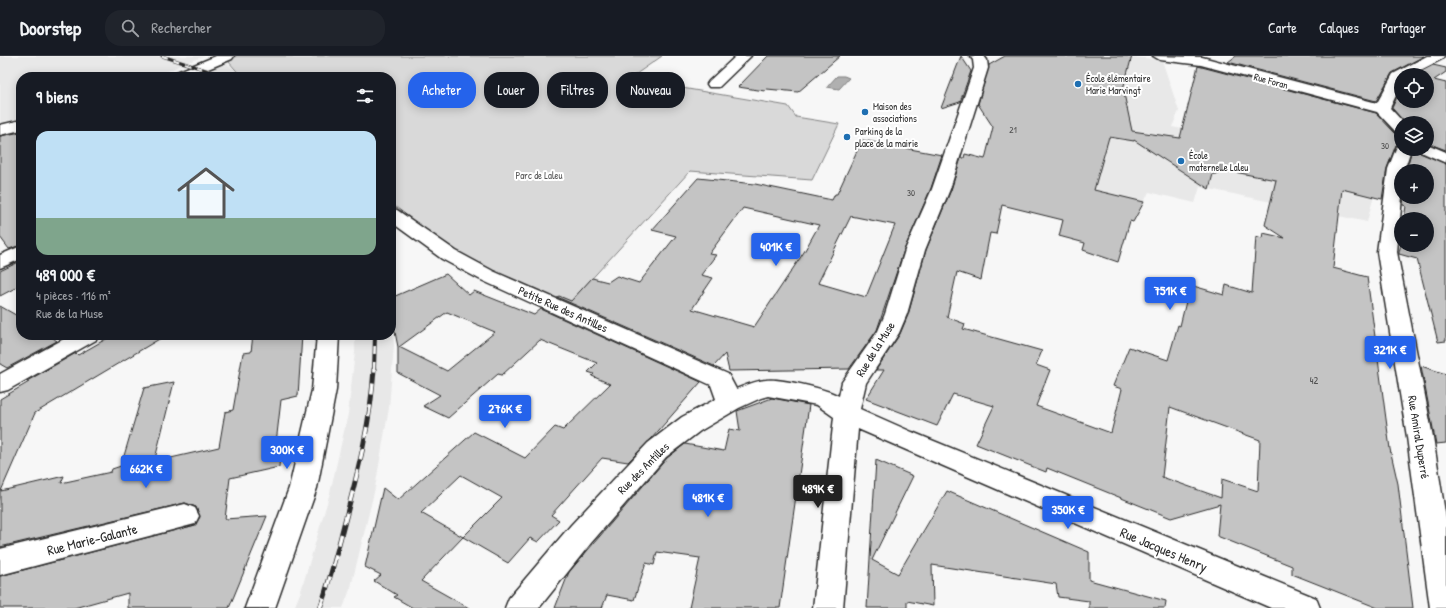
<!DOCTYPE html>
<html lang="fr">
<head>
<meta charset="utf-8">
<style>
  :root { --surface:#171b24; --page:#20242c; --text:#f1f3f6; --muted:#9ea1a6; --line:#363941; --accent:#2563eb }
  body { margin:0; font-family:"Patrick Hand",sans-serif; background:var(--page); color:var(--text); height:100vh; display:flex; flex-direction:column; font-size:15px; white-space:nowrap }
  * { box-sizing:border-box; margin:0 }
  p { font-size:13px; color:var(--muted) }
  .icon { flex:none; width:22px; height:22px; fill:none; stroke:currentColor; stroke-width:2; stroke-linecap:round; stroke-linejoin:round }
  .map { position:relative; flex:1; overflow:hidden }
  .drawer { position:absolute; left:16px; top:16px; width:380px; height:268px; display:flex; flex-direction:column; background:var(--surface); border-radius:16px; box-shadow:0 2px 10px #0003 }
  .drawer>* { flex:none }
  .hud { position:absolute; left:408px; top:16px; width:380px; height:36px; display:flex; gap:8px }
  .controls { position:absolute; left:1394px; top:12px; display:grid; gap:8px }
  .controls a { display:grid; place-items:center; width:40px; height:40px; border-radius:50%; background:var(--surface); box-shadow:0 2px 10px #0003; font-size:20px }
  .price { position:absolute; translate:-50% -34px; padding:0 9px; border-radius:4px; background:var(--accent); color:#fff; font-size:13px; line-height:26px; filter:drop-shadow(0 1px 2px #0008) }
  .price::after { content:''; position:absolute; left:50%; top:24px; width:12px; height:9px; margin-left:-6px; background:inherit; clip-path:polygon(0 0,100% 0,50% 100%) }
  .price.current { background:#222; color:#fff }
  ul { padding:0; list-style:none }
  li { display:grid; align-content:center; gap:8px; height:212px; padding:0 20px }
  li span { display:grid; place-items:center; height:124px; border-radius:12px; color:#555 }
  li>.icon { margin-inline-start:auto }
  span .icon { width:72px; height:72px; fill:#fffc; stroke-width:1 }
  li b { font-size:17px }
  h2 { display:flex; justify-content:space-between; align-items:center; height:48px; padding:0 20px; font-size:17px }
  .chip { padding:0 14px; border-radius:16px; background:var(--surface); box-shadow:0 2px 10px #0003; font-size:14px; line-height:36px }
  .chip.current { background:var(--accent); color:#fff }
  header { display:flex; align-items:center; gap:24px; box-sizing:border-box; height:56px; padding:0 20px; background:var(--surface); border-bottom:1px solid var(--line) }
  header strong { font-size:19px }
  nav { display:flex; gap:22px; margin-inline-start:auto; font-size:14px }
  .search { width:280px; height:36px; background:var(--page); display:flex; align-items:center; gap:10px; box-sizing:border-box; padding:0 14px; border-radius:16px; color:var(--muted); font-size:15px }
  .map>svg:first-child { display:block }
  .built { fill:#e8e8e8 }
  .green { fill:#d9d9d9; stroke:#828282 }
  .water { fill:#b0b0b0; stroke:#7b7b7b }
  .building { fill:#c4c4c4; stroke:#2b2b2b; fill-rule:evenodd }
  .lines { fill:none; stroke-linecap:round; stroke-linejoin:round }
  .minor-casing { stroke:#2b2b2b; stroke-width:3 }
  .minor { fill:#fff; fill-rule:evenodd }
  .rail-far2-casing { stroke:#2b2b2b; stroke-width:3 }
  .rail-far1-casing { stroke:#2b2b2b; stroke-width:4 }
  .rail-casing { stroke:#2b2b2b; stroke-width:5 }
  .rail-far2 { stroke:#fff; stroke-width:2; stroke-dasharray:6; stroke-linecap:butt }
  .rail-far1 { stroke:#fff; stroke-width:2.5; stroke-dasharray:8; stroke-linecap:butt }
  .rail { stroke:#fff; stroke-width:3.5; stroke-dasharray:11; stroke-linecap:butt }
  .poi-dot { fill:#1f6fb2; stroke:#fff; stroke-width:1.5 }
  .labels { text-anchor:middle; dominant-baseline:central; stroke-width:4; stroke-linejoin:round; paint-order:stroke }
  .far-number-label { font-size:9px; fill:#515151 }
  .far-poi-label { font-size:10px; fill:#2b2b2b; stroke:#fff; text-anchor:start }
  .far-street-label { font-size:10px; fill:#2b2b2b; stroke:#fff }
  .far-park-label { font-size:10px; fill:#565656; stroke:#fff }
  .number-label { font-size:10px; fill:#515151 }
  .street-label { font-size:12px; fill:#2b2b2b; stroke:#fff }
  .near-street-label { font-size:14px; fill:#2b2b2b; stroke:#fff }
</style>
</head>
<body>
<header>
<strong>Doorstep</strong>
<div class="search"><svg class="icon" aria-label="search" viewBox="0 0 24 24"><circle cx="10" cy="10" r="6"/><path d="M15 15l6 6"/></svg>Rechercher</div>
<nav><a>Carte</a><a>Calques</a><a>Partager</a></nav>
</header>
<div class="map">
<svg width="1446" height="552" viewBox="0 0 1446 552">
  <rect width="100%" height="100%" fill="#f7f7f7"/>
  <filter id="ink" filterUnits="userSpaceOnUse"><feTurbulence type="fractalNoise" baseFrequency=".025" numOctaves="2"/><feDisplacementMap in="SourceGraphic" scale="8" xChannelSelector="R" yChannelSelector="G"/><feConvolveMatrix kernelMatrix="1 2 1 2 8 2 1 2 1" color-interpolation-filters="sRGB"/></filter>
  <g filter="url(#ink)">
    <path class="built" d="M0,0h205l-25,9 -24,12h-135v41l-21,5z
      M1005,0h120l37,4 17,51 -7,16 209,41 -14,54 -167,-35 -5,16 -46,-11 -5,10 -82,-20 -69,-47v-72z
      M224,4l18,17h-35l-11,-5z
      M391,247l3,42 -5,63 -14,80 -24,99 -8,21h-49l7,-17 29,-98 18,-79 7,-62v-17h36z"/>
    <path class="green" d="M237,0h425l-33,23 159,27 8,11 43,7 -27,56 -122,-9 -124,136 -110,-52 -65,-52v-126h-149l-14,-16z"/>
    <path class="water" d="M837,20h7l5,2 -10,11 -12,-2z"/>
    <path class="building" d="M768,0h72l-42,36 -31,-3 -2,2 -27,-4z
      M961,0l10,15 -11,31 -19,6z
      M1005,0h127l-9,33 9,42 48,7 18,-72 178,47 19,20 6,2v9l-5,1 -9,23 -5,31 -40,-10 -9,79 34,9 23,172 8,35 15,124h-35l-86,-34v-8l-75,-30 3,-32 -49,14 -124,-50 -1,4 -70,-28 18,-38 -41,-12 -16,32 -71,-27 18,-29h-8l24,-36 8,-19 18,-65 25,-60 10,-32h3l1,-4 20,5 8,-32 -15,-23 11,-39zM1109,81l25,4v-1l75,49 4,-15h6v-5l57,11 -11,45 20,13 -22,-5 -1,5 -6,-2 -4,57 -26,-8 -2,10 -34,-10 -10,41 -2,-1 -10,35 -39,-13 -16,39 9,3 -11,44 -75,-27 14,-36 -14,-5 6,-14 -79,-22 2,-5 -18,-7 10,-45 24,8 9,-47 6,1 6,-29 61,15 -4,16 26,7 -2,7 35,12 12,-41 3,1 11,-20 -50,-12zM1170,351l90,33 -2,51 -36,-12 -1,19 -59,-21z
      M1236,0h188l-32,17 -16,28 -148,-39z
      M1433,9l13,3v4l-12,8 12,3v67l-19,-7v-20h-22l-13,-15 9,-20v13h26v-26h-13z
      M21,76v113l-12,4 -9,-12v-101z
      M862,84l80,15 -11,33 -27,62 -27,80 -28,39 -120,2 -4,-17 -11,12 -157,-69 2,-1 12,5 21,-23 16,4 9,-6 22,7 37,-47 -24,-6 46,-52 57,6 77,16 3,-6h2zM743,152l76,17 -15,27 -50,75 -62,-18 21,-31 -12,-3 15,-20 -7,-1zM851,160l44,9 -29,72 -48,-14z
      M1412,93h6l2,4 26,11v177l-8,1 -21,-83 -18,-5v-2l2,-7h26v-26h-23l2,-13 -3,-1 1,-8h23v-26h-21z
      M21,205v24l-21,11v-25z
      M446,218l23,21 5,-4 60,24 7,-6 160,73 -49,56 -24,24 -26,-4 -51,57 8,5 -21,22 -8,-4 -22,25 -45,-26 39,-39 -41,-23 -40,38 42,24 -42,44 48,27h-56l-19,-11 3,-2 -23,-14 7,-6 -16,-8 18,-79 15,12 76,-68 51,26 30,-31 8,3 47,-46 -18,-8 2,-2 -6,-2 9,-9 -57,-23 -38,35 -4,-1 -50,44 -25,-12 17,-11 -42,-22v-26l-4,-20 -1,-30zM447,256l48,20 -48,39 -48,-24z
      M0,250l21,12v17h28l8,6 -50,27 -7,-4z
      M113,279h53l-131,78 -34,78 63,-15 -3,7 50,-11 1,-3 9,-3 23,-78 30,-6 -19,77 8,-2 -1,3 57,-13 6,-35 8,-2 10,-57 8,-1 2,-17h49l-4,61 -17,4 -5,43 5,-1 -2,25 -49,11 -5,41 42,-3 -38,92h-101v-15l-54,15h-74v-32l195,-51 5,-8 -4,-10 -11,-4 -185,44v-148l29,-17 -2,-1 49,-28 2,2z
      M1421,310l25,8v69l-10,1z
      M772,342l37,7 -29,203h-91l11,-50 -43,-6 -3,13 -8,-2 -12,37 -27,-5 -5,13h-47l14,-36 98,-114 18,-14 39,7 5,-22 11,2 -3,-20z
      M876,404l37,16 -41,84 26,14 49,-83 142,61v28l77,21 -1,7h-76v-7l-31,-4 -2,-13 -124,-19 1,41 -26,-5v7h-40z"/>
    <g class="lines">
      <defs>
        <path id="minor" d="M216,0h18l-2,3 -43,18h-19l2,-3z
          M736,0h15l-32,31h-10l-2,-3 2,-3z
          M970,0h14l3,4 1,8 -38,121 -25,61 -18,64 -8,19 -33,50 -6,26 52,23 404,166 4,10h-49l-413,-179 -15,179h-30l21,-191 -17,-12 -49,-9 -7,2 -22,10 -39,23 -34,26 -75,86 -52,65h-34l4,-10 62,-73 77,-82 34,-26 34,-18 -5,-14 -232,-106 -37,-20 -51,-37v-13l6,1 59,41 37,20 235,103 8,15c10,-4 19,-8 30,-9 14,-2 61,9 73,16l3,-14 36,-51 7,-17 20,-64 27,-61 42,-121 -1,-8z
          M1153,0l49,1 175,46 16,-29 34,-18h17l-2,3 -31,16h-10v10l-11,23 14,15h-3v11l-5,-2 -19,-20 -176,-47 -41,-5z
          M21,64v10l-21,5v-10z
          M1427,88l19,8v11l-25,-11 -2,-3h8z
          M1401,89v4h10l-7,22h-3l1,26 -5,55 36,185 13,82v89h-16l-23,-171 -30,-185 11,-83 9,-23z
          M21,190v13l-21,9v-13z
          M71,279h28l-3,5 -88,50 -8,2v-18z
          M317,279h22l-3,55 -19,98 -42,120h-30l44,-120 23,-98z
          M185,448l10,4 4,8 -4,8 -195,51v-26z"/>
      </defs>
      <use href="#minor" class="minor-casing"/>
      <use href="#minor" class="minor"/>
      <defs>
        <path id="rail-far2" d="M162,0l47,15 11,6"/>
        <path id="rail-far1" d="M374,314l1,-35"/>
        <path id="rail" d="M320,552c11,-30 18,-61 26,-91 13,-49 25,-98 28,-148"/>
      </defs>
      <use href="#rail-far2" class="rail-far2-casing"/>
      <use href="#rail-far1" class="rail-far1-casing"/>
      <use href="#rail" class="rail-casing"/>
      <use href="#rail-far2" class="rail-far2"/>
      <use href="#rail-far1" class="rail-far1"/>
      <use href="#rail" class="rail"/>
    </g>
  </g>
  <g class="poi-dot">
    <circle cx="1078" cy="28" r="4"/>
    <circle cx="865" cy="56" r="4"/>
    <circle cx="847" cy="81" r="4"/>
    <circle cx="1181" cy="105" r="4"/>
  </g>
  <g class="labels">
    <g class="far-number-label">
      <text x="1013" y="74">21</text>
      <text x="1385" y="90">30</text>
      <text x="911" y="137">30</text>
    </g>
    <g class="far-poi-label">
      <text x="1086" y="22">École élémentaire<tspan x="1086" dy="12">Marie Marvingt</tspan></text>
      <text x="873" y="50">Maison des<tspan x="873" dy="12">associations</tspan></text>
      <text x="855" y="75">Parking de la<tspan x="855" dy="12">place de la mairie</tspan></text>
      <text x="1189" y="99">École<tspan x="1189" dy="12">maternelle Laleu</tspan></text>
    </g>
    <g class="far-street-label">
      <text transform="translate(1271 25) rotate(15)">Rue Foran</text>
    </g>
    <g class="far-park-label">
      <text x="539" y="119">Parc de Laleu</text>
    </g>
    <g class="number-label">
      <text x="1314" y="324">42</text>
    </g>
    <g class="street-label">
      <text transform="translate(563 253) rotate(24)">Petite Rue des Antilles</text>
      <text transform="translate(875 293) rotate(-58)">Rue de la Muse</text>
      <text transform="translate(1419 381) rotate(81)">Rue Amiral Duperré</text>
      <text transform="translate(643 412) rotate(-45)">Rue des Antilles</text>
    </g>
    <g class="near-street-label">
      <text transform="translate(92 483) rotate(-14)">Rue Marie-Galante</text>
      <text transform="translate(1164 493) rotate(23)">Rue Jacques Henry</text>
    </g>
  </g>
</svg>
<div class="controls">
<a><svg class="icon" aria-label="locate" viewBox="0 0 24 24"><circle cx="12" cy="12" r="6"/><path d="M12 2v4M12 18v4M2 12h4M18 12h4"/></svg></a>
<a><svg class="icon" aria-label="layers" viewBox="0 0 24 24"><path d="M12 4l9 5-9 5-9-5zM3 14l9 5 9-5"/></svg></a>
<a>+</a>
<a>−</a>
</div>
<b class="price" style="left:776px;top:211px">401K €</b>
<b class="price" style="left:1170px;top:255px">751K €</b>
<b class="price" style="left:1390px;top:314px">321K €</b>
<b class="price" style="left:505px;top:373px">276K €</b>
<b class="price" style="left:287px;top:414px">300K €</b>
<b class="price" style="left:146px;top:433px">662K €</b>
<b class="price current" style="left:818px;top:453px">489K €</b>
<b class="price" style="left:708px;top:462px">481K €</b>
<b class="price" style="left:1068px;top:474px">350K €</b>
<div class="hud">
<a class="chip current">Acheter</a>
<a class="chip">Louer</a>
<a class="chip">Filtres</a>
<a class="chip">Nouveau</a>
</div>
<section class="drawer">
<h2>9 biens<svg class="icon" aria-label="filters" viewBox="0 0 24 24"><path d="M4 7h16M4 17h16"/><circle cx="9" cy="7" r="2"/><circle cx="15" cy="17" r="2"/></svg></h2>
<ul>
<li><span style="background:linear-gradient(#bfe0f5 70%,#7fa58c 0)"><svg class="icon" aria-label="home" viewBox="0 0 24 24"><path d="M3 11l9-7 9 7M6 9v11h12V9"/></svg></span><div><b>489 000 €</b><p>4 pièces · 116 m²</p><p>Rue de la Muse</p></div></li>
</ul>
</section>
</div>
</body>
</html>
